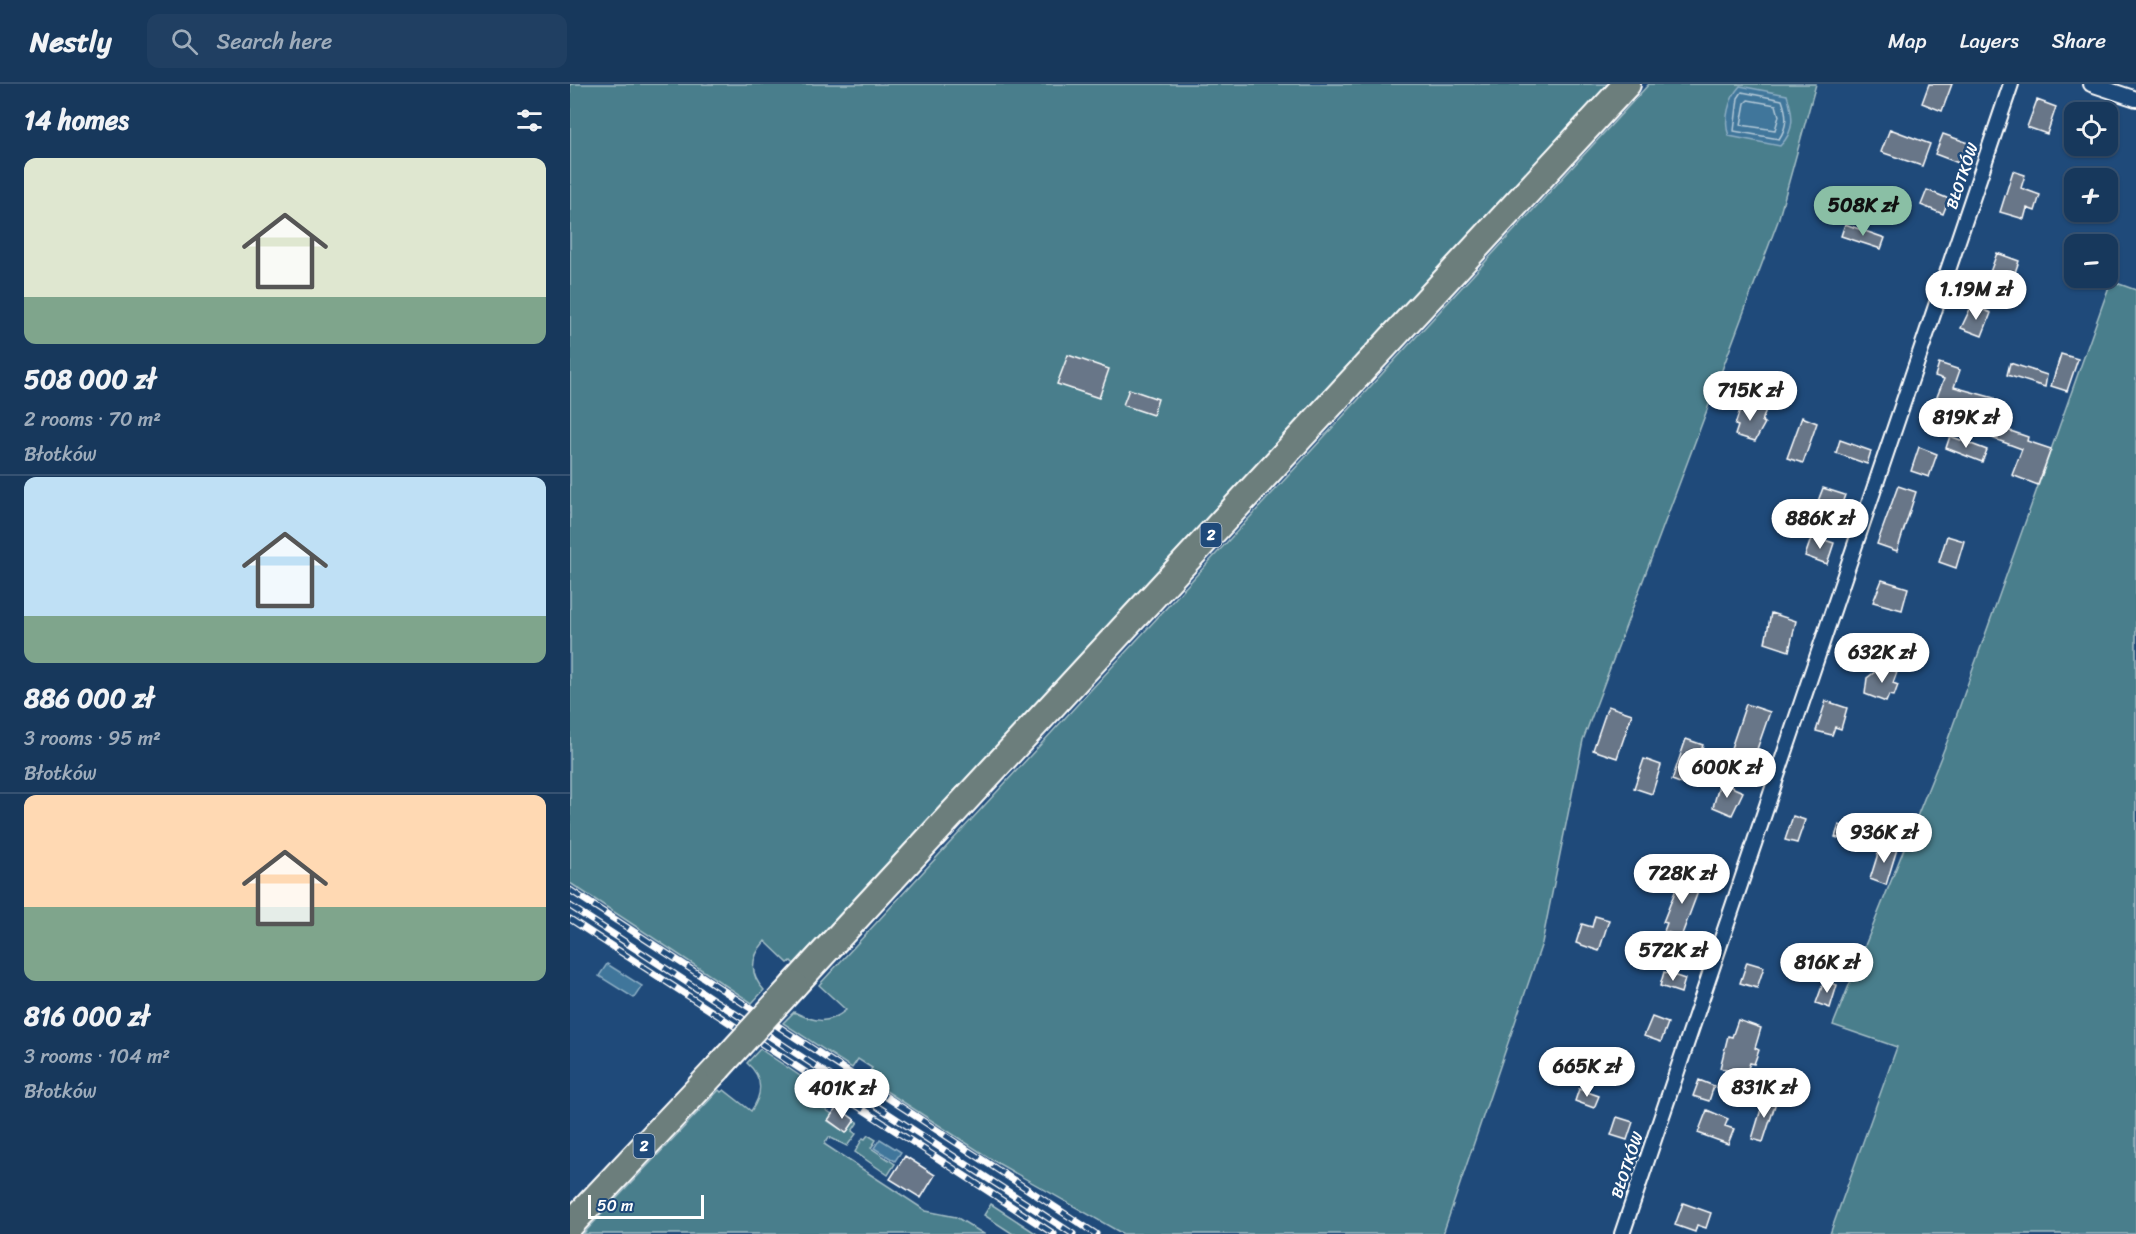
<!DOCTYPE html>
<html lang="en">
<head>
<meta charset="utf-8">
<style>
  :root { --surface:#17385c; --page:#203f62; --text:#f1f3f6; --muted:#9eacbb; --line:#365272; --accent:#8abfa5 }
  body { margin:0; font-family:Sriracha,sans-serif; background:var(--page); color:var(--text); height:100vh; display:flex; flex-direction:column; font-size:22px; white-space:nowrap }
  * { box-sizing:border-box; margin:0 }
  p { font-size:20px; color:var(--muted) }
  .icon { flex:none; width:33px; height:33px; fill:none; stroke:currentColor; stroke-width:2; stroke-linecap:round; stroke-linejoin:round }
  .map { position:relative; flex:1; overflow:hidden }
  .side { display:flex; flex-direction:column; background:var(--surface); width:570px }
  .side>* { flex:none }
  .buttons { position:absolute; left:1494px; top:18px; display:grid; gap:12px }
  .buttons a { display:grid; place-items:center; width:54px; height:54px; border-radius:12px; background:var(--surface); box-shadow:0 2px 4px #0004,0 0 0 2px var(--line); font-size:30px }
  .scale { position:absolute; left:18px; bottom:15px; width:116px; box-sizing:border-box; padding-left:6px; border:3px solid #fff; border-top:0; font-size:16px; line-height:21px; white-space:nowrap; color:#fff; -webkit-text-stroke:4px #1f4a7a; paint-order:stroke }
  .price { position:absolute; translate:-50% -51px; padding:0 14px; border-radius:21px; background:#fff; color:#222; font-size:20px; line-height:39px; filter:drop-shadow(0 2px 3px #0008) }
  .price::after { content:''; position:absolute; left:50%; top:36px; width:18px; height:14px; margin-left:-9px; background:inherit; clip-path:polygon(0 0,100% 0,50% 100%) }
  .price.on { background:var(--accent); color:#111 }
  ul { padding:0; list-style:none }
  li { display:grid; align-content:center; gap:12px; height:318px; padding:0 24px }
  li+li { border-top:2px solid var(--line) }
  li span { display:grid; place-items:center; height:186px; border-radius:12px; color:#555 }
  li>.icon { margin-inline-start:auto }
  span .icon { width:108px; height:108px; fill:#fffc; stroke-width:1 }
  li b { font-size:26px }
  h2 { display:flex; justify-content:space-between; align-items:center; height:72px; padding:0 24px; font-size:26px }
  header { display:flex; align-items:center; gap:36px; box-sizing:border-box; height:84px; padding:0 30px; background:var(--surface); border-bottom:2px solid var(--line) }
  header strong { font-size:28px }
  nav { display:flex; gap:33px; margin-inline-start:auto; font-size:21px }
  .search { width:420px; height:54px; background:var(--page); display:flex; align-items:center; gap:15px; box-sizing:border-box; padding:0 21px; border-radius:12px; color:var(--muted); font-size:22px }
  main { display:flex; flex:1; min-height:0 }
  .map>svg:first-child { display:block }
  .green { fill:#497e8c; stroke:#a4bec6; stroke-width:1.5 }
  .water { fill:#3f769b; stroke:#8cadc3; stroke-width:1.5 }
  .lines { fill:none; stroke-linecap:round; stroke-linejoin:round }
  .shore { stroke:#b2c8d7; stroke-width:1.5 }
  .building { fill:#687688; stroke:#fff; stroke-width:1.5 }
  .street-casing { stroke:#fff; stroke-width:18 }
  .highway-casing { stroke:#fff; stroke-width:30 }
  .street { stroke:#1f4a7a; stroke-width:14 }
  .highway { stroke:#6c7e7c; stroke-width:26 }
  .rail-casing { stroke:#fff; stroke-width:7 }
  .rail { stroke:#1f4a7a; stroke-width:4.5; stroke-dasharray:14; stroke-linecap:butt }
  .highway-bridge-casing { stroke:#fff; stroke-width:30; stroke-linecap:butt }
  .highway-bridge { stroke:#6c7e7c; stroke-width:26 }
  .labels { text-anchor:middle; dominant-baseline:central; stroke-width:5; stroke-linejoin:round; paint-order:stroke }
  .shield { fill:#1f4a7a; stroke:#bcc9d7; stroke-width:1.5 }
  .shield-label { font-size:15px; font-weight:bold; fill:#fff }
  .street-label { font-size:16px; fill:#fff; stroke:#1f4a7a }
</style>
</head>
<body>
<header>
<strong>Nestly</strong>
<div class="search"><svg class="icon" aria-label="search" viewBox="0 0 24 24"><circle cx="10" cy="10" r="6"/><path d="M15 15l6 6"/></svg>Search here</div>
<nav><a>Map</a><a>Layers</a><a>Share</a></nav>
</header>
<main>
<section class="side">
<h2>14 homes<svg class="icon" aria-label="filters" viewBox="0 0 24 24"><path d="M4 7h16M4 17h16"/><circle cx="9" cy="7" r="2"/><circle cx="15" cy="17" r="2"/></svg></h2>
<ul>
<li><span style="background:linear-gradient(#dfe7d0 75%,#7fa58c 0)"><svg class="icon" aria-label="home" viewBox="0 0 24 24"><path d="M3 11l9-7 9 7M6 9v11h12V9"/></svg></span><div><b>508 000 zł</b><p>2 rooms · 70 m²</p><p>Błotków</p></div></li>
<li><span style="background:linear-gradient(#bfe0f5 75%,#7fa58c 0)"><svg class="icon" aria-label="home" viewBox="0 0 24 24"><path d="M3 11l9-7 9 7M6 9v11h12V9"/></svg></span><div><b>886 000 zł</b><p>3 rooms · 95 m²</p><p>Błotków</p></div></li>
<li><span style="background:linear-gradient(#ffd9b3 60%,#7fa58c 0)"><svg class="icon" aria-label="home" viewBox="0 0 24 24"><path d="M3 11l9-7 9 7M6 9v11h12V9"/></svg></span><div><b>816 000 zł</b><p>3 rooms · 104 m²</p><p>Błotków</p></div></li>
</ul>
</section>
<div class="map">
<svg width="1566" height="1150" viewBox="0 0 1566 1150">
  <rect width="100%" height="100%" fill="#1f4a7a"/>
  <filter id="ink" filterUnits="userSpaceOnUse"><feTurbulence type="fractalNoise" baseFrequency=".0167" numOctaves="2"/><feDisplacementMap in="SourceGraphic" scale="12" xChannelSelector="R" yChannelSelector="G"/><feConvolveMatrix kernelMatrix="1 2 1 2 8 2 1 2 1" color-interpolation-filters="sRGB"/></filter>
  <g filter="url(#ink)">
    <path class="green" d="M0,0h1038l-814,880 -3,-3 -3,2 -23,-22c-14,16 -16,33 -1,49l-12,13 -182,-120z
      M1079,0h167l-38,137 -195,519 -41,203 -99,291h-320l-129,-73 -128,-83 6,-10 -14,-9 -6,9 -69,-45 11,-11c20,10 34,13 52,-2l-27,-25z
      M1541,197l25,9v944h-306l67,-187 -64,-22 114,-283z
      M190,965l55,37 -7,12 24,16 -4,7 18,12 9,-13 3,2 -6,9 4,3 -9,12 -18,-9 -5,7 102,67 30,6 28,17h-401l136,-144 2,2 3,-2 27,21c12,-17 12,-34 -4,-48z
      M298,1051l8,5 -5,8 24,16 -7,11 -33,-23 8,-14 2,1z
      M421,1120l46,30h-24l-29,-19z"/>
    <path class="water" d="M1170,2l47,9c6,19 9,35 -7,51l-51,-10c-6,-15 0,-38 11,-50z
      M37,880l35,22 -8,12 -35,-22z
      M310,1055l21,13 -6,9 -21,-13z"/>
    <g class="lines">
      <path class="shore" d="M1172,8l40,8c5,14 6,26 -3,39l-45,-8 4,-33z
        M1178,16l28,5 3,11 -4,14 -34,-5 4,-22z"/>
    </g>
    <path class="building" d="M1359,0h23l-10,27 -20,-8z
      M1467,16l19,7 -9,27 -20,-7z
      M1320,45l40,15 -8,22 -41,-14z
      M1373,50l34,12 -8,21 -34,-13z
      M1443,87l12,4 -4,13 19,7 -5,16 -8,-3 -3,11 -24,-7z
      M1357,106l22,9 -6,15 -22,-9z
      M1275,140l40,14 -4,11 -40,-13z
      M1427,169l22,8 -8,23 -22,-9z
      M1402,221l19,8 -9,23 -21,-8z
      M1491,270l17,5 -11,32 -16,-5z
      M498,271l41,14 -10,29 -42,-14z
      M1369,279l21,7 -6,17 40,11 -5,13 -30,-11 -10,29 -22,-7 17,-43 -9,-3z
      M1440,279l37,12 -2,12 -38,-12z
      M559,305l29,10 -5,16 -30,-10z
      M1184,317l2,5 10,3 -4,13 3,1 -10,18 -20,-6 3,-9 -3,-1 5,-15 4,1 2,-7z
      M1232,333l15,6 -14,40 -16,-5z
      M1426,342l32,11 -1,4 24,8 -13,36 -26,-10 10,-26 -30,-11z
      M1380,352l37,14 -5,12 -36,-14z
      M1270,356l31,11 -4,13 -31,-11z
      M1349,363l18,7 -8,23 -18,-6z
      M1328,402l18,6 -19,59 -20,-7z
      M1253,404l22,7 -8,22 -22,-8z
      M1242,452l22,7 -7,21 -22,-8z
      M1377,452l17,5 -8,27 -17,-6z
      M1312,496l26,8 -6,22 -29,-8z
      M1201,529l25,8 -7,30 -24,-8z
      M1314,581l13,7 -4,11 5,2 -4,11 -5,-1 -3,7 -21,-8 2,-16z
      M1256,617l21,7 -6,21 -6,-2 -3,8 -16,-4z
      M1176,620l24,8 -15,43 -5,-2 -3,8 -18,-7z
      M1038,622l24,8 -15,44 -24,-8z
      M1116,655l17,6 -15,41 -16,-6z
      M1074,675l17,6 -9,29 -18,-6z
      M1150,698l23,10 -11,23 -19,-8z
      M1223,732l12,4 -8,23 -12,-3z
      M1269,741l30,10 -5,12 -29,-10z
      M1311,760l16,5 -11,36 -16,-6z
      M1112,790l20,7 -21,56 -17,-6 3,-8 -4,-1z
      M1025,832l14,4 -10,31 -23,-8 6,-19 10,3z
      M1177,878l17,5 -7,21 -17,-5z
      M1094,888l21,7 -4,14 -21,-7z
      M1254,897l13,4 -7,23 -14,-5z
      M1082,933l16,6 -7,19 -17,-6z
      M1168,936l23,8 -6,20 4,2 -5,14 -4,-1 -5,13 -25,-8 8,-32 4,1z
      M1129,996l15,6 -5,15 -16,-5z
      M1009,1005l20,7 -5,12 -19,-7z
      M1195,1012l12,3 -14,43 -11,-3z
      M267,1023l18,13 -9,13 -18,-13z
      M1137,1026l21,9 -3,7 9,3 -6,15 -30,-11z
      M1047,1033l16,5 -6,18 -16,-5z
      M335,1072l30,19 -14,23 -31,-19z
      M1113,1119l28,10 -5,15 -9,-3 -2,7 -20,-7z"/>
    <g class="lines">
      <defs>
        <path id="street" d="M1521,0l45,15
          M1052,1150l389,-1150"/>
        <path id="highway" d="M224,901l833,-901
          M0,1141l148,-157"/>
      </defs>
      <use href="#street" class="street-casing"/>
      <use href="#highway" class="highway-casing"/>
      <use href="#street" class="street"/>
      <use href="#highway" class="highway"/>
      <defs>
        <path id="rail" d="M0,806l526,344
          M0,822l503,328
          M0,835l484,315"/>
      </defs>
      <use href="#rail" class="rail-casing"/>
      <use href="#rail" class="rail"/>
      <defs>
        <path id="highway-bridge" d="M148,984l76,-83"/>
      </defs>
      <use href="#highway-bridge" class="highway-bridge-casing"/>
      <use href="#highway-bridge" class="highway-bridge"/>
    </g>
  </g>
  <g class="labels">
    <g class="shield">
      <rect x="630.5" y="439" width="21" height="24" rx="4.5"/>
      <rect x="63.5" y="1050" width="21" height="24" rx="4.5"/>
    </g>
    <g class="shield-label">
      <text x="641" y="451">2</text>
      <text x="74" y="1062">2</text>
    </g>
    <g class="street-label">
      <text transform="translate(1392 92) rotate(-71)">BŁOTKÓW</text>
      <text transform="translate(1057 1081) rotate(-71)">BŁOTKÓW</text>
    </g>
  </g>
</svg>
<div class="buttons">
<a><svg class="icon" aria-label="locate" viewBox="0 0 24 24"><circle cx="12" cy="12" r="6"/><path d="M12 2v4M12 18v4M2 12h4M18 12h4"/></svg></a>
<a>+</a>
<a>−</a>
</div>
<div class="scale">50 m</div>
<b class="price on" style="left:1293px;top:153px">508K zł</b>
<b class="price" style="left:1406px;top:237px">1.19M zł</b>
<b class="price" style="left:1180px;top:338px">715K zł</b>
<b class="price" style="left:1396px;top:365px">819K zł</b>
<b class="price" style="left:1250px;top:466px">886K zł</b>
<b class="price" style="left:1312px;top:600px">632K zł</b>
<b class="price" style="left:1157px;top:715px">600K zł</b>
<b class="price" style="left:1314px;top:780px">936K zł</b>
<b class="price" style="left:1112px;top:821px">728K zł</b>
<b class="price" style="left:1103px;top:898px">572K zł</b>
<b class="price" style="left:1257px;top:910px">816K zł</b>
<b class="price" style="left:1017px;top:1014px">665K zł</b>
<b class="price" style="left:1194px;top:1035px">831K zł</b>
<b class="price" style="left:272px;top:1036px">401K zł</b>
</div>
</main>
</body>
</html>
